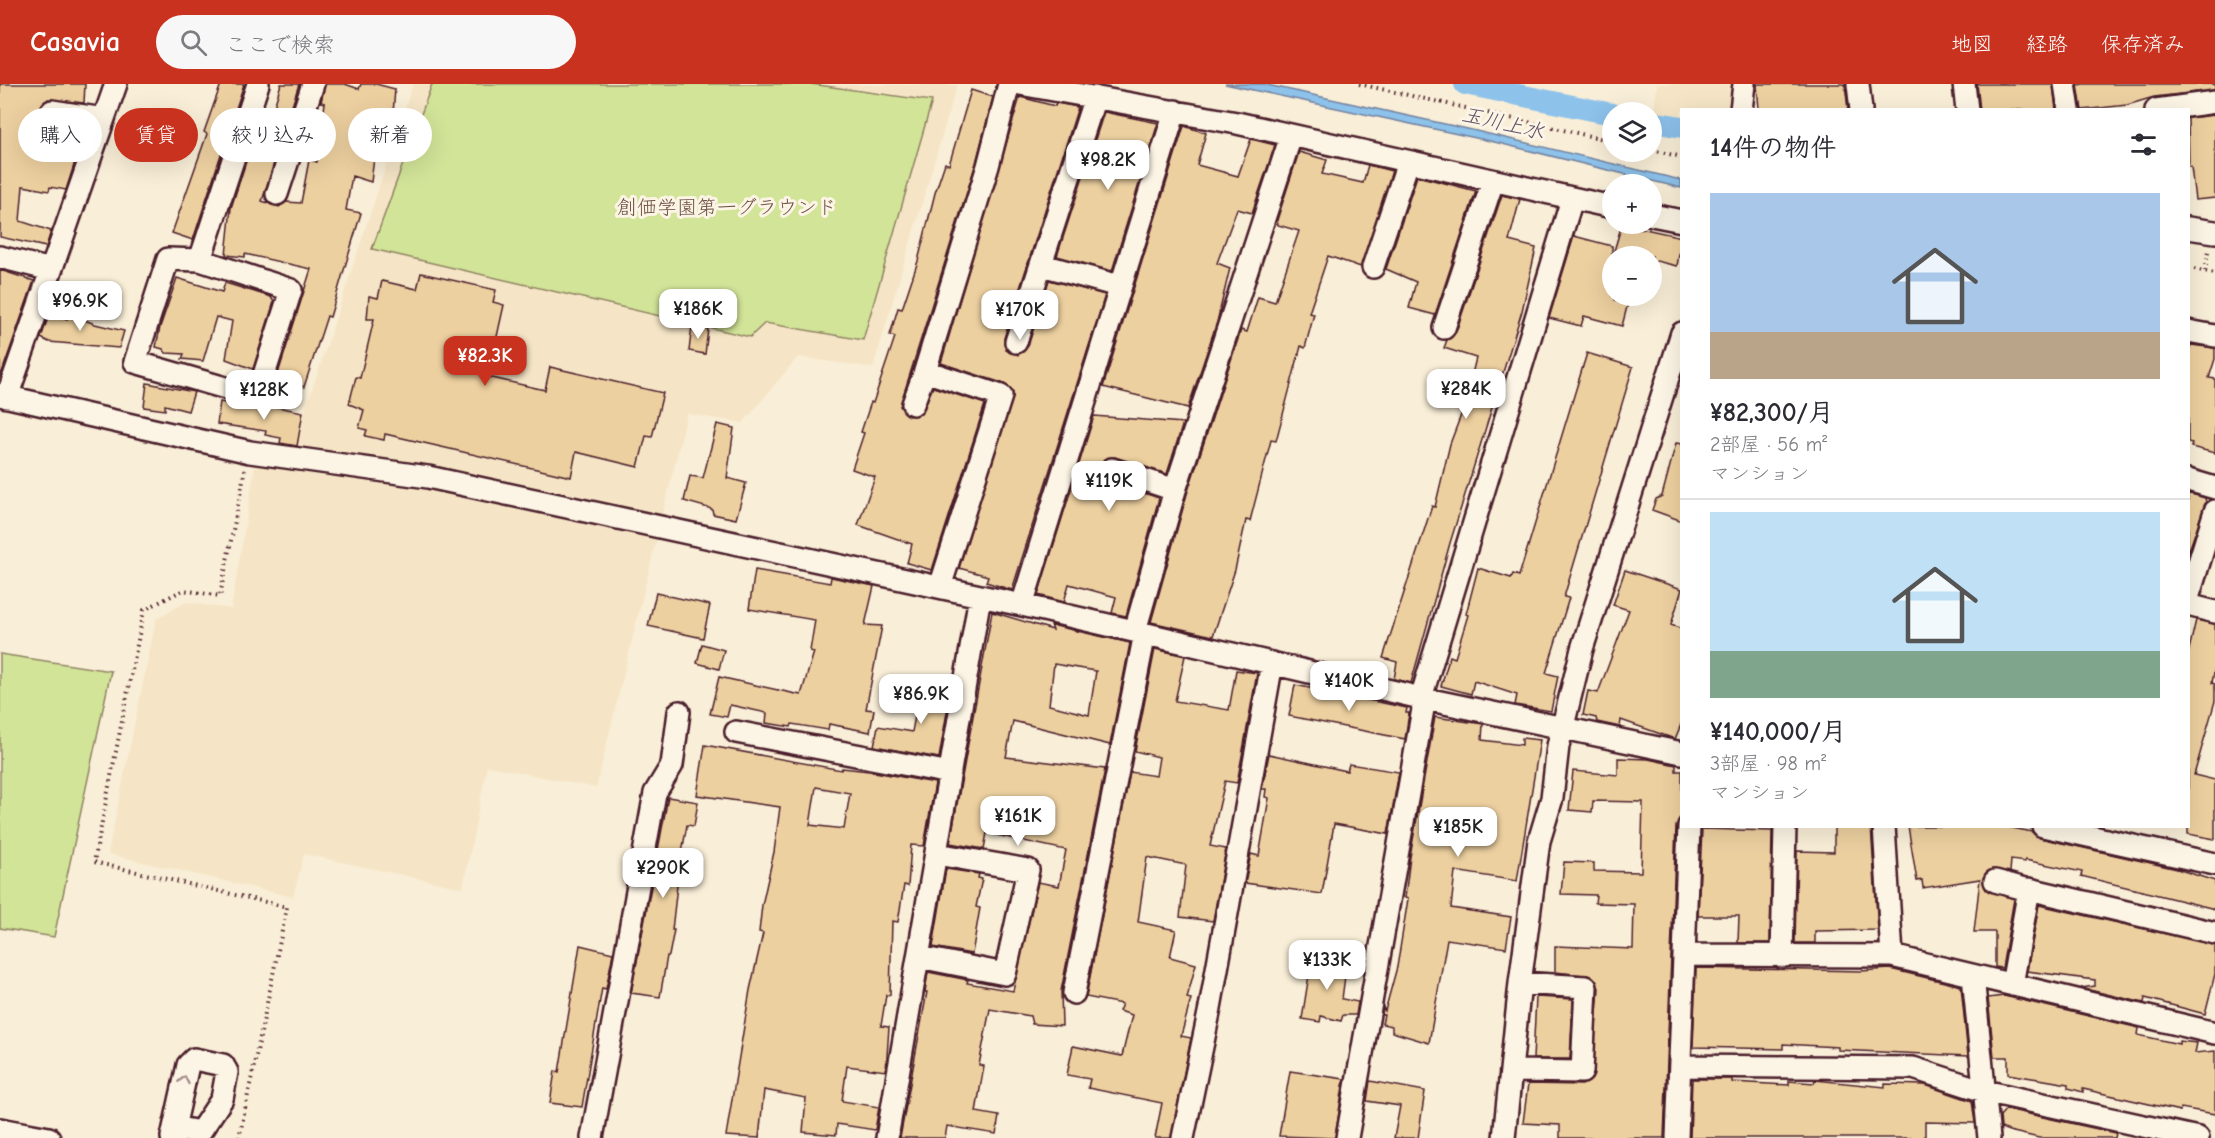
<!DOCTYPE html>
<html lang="ja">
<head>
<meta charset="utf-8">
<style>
  :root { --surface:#fff; --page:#f7f7f7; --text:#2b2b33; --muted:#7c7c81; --line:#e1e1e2; --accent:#c8321e }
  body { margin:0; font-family:"Comic Neue","Klee One",sans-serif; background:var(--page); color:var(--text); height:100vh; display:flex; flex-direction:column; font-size:22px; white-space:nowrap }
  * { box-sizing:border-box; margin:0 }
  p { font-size:20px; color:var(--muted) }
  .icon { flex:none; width:33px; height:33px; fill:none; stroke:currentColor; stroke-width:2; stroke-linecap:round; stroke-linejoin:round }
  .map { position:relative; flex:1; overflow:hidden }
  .panel { position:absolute; left:1680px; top:24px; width:510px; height:720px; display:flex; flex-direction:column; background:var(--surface); border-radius:0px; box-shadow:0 6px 24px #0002 }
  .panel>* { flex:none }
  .banner { position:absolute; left:18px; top:24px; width:570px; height:54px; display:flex; gap:12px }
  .tools { position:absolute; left:1602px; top:18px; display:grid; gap:12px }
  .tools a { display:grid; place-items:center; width:60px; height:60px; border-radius:50%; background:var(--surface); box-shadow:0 6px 24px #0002; font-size:30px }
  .price { position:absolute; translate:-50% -51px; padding:0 14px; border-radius:12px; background:#fff; color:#222; font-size:20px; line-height:39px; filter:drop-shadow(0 2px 3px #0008) }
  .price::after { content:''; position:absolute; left:50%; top:36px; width:18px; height:14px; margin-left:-9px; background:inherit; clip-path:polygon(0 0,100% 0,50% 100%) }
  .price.selected { background:var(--accent); color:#fff }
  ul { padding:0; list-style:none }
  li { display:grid; align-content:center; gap:12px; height:318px; padding:0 30px }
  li+li { border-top:2px solid var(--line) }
  li span { display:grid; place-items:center; height:186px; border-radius:0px; color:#555 }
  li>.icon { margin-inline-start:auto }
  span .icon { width:108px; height:108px; fill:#fffc; stroke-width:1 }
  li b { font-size:26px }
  h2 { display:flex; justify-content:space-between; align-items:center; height:72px; padding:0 30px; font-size:26px }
  .chip { padding:0 21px; border-radius:27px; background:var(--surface); box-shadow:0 6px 24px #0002; font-size:21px; line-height:54px }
  .chip.selected { background:var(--accent); color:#fff }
  header { display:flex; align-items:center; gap:36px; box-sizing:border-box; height:84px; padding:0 30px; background:var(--accent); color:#fff }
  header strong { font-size:28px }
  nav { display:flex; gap:33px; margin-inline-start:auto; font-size:21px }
  .search { width:420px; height:54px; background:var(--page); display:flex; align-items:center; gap:15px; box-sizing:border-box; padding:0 21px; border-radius:33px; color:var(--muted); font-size:22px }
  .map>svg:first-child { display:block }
  .built { fill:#f5e5c6 }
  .green { fill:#d2e498; stroke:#8e8262; stroke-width:1.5 }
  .water { fill:#8dc2eb; stroke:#72819e; stroke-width:1.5 }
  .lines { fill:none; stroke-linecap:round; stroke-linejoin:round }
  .canal { stroke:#8dc2eb; stroke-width:22 }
  .building { fill:#edd0a0; stroke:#4a1f2b; stroke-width:1.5; fill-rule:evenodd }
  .minor-casing { stroke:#4a1f2b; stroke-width:26 }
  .path { stroke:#4a1f2b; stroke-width:4; stroke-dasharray:1.5 4.5; stroke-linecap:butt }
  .minor { stroke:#fcf5e5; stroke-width:21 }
  .oneway { stroke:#a38a88 }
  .labels { text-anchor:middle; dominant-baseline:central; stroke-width:6; stroke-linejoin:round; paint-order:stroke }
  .park-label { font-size:20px; fill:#6c5046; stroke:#fcf5e5 }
  .water-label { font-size:21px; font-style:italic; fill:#5e5065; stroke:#fcf5e5 }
</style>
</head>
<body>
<header>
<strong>Casavia</strong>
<div class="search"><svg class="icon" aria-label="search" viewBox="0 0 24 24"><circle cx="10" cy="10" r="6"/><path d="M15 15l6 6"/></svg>ここで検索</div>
<nav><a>地図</a><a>経路</a><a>保存済み</a></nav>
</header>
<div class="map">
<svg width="2215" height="1054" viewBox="0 0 2215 1054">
  <rect width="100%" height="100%" fill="#f9eed7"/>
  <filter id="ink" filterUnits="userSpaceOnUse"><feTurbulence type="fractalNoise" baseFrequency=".0167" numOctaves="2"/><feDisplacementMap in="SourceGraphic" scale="12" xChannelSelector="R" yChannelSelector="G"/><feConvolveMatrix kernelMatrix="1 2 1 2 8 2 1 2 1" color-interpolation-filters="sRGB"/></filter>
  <g filter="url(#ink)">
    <path class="built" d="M413,0l544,1 -84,283 -75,-11 -55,66 -56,-9 -91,374 -109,-22 -24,122 -159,-34 -11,43 -185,-43 48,-235 30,-17 45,7 25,-148 31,5z
      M1657,0h77l-2,25 -50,1 -1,7 -27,-6z"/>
    <path class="green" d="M432,0h379l121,17 -69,239 -98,-17 -15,14 -378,-88z
      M0,570l111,17 -57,266 -54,-9z"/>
    <path class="water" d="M1225,0h38l209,46 209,50v8l-191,-47z"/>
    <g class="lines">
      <path class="canal" d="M1465,0l147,30
        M1652,38l30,5"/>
    </g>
    <path class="building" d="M0,0h85l-1,19 -36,-4 -8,9 5,13 38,8v5h-7l-2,31 -8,25 -16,-3 -1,4 -26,-5 -3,35 31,10 -5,16 -46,-10z
      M221,0h23l-51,156 -21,-7 35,-99 -3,-2z
      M281,0h18l-37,117 17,6 7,-5 15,1 8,-43 8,2 8,-59 -4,-1 4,-18h20l14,5 2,-5h15l19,5 -3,37h-14l-7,56 -19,-6 -6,34 15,3 -31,104 -3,-1 -23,71 -27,-10 34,-108 -66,-15v3l-19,-2 5,-47 22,-68 10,3z
      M1757,0h88l3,26h-89z
      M1977,0h76l3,26h-76z
      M2083,0h132v6l-61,7 -27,8 -45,5 -4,-25z
      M971,6l22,7 -17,66 -76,243 8,10 13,-2 12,-27 52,17 -53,166 -25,-7 5,-19 -54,-19 17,-48 -23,-8 12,-36 -3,-1 10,-30 2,1 22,-66 -5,-2 8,-27 4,1 16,-48 17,-68 10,-30 4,2z
      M1020,13l35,9 1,-3 22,4 -74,231 2,12 12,5 10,-9 21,-66 56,15 -93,295 -26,-8 2,-6 -29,-8 54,-175 -8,-9 -64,-21z
      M1104,28l54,11 -46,148 -55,-15z
      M2215,31v83l-20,2 -4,-33h-2l-1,-49z
      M1184,42l22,7 -9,32 41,11 13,-37 24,6 -23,68 -15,-4 -20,54 13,5 -13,54 -29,86 -85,-21z
      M1299,68l28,8 -5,14 41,9 5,-18 24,6 -31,96 -33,-11 -19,57 5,1 -9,34 -4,-2 -25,95 -5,-1 -21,81 -4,-1 -11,50 -22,66 -62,-14 36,-128 54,-164 6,2 11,-35 17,5 24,-71 -21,-6 -1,-5z
      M1417,92l59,15 -41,124 -26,-7 7,-26 -30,-13z
      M1502,111l18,4 -11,42 27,7 -14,63 -72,232 -39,140 -17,-4 3,-17 -14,-4 49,-152 3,1 15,-63 14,-37 12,-49 -32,-10 3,-8 9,-8z
      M1622,140l60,13 -5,29 -25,-6v-4h-16l-22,-5z
      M1574,152l38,10v50h4l-1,4 13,3 -6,23 -38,-10 -3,10 -32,-8z
      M0,186l34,11 -34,97z
      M421,189l75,17 -3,12 11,3 -16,72 57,13 5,-23 113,26 -11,44 -6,-1 -8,31 -62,-15 -5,25 -186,-43 -1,6 -19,-4 2,-6 -8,-2 5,-18 -15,-6 7,-27 4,1 14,-59h-7l2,-23 9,2 4,-17 35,8z
      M177,194l45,14 3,-9 46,14 3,5 -21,67 -27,-10 6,-38 -16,-4 -13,44 -21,-2 2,-5 -18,-1 -3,-4 -7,-2 4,-20z
      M50,228l17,7 2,-5 26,10 29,7 -5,17 -70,-6 -8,-4z
      M692,242l16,3 -3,25 -16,-3z
      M2191,261l24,3v11l-6,19 6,1v74l-24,-6 1,-4 -4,-1v-89z
      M1587,269l46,14 -69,230 5,1 -23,75 12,3 -7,35 -36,-6 2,-10 -43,-14 -3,13 -30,-8 9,-30 5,2 13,-43 -2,-1 12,-46 33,10 2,-4 6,2z
      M147,299l47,9 -6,19 -23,-6v5l-21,-3z
      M220,318l34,7h11l2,-4 36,7 -6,34 -17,-3 1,-5 -16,-3 1,-4 -49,-7z
      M1094,332l89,7 -16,51 -52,-17 -11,2 -4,7v6l7,9 52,17 -33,118 -14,-3 4,-16 -47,-13 -5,18 -26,-7z
      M717,340l17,4 -7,50 19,5 -10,36 -23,-5 -1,-5 -28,-8 6,-25 13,2z
      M1676,359l6,1v77l-30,-11 4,-11 6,-3z
      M2188,409l17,5 1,4 -18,51z
      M755,486l75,13 1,-6 43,9 -9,39 17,1 -16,83 8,1 -4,22 -41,-8 -1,6 -36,-6 -1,3 -25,-4 1,-10 -37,-8 -3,12 -17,-3 9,-37 82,18 13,-43 -4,-1 5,-31 -66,-11z
      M1625,486l57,19 -11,36 11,4v93l-7,17 -54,-19 -1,7 -23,-5 -1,-4 -13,-3 5,-24 10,2 31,-83 -16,-5z
      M656,509l54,12 -7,33 -55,-12z
      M992,528l61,18 -2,-5 79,18 -20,102 -97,-24 -7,36 99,12 -44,222 1,35 -30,-2 -2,-8 -40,-7 -11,56 5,1 -8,46 23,4 -3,18 -49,-8 -2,12h-45l27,-146h-2l3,-20 40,8 -1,3 46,8 25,-109 21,4 7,-36 -79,-17 -3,16 -34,-6zM1054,580l42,7 -7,44 -40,-10z
      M2196,536l19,4v43l-3,16 3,1v17l-21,74 21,5v59l-27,-5v-180z
      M702,560l22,6 -5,19 -22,-6z
      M1155,565l30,7 -10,45 54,9 7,-40 21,3 -20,110 -12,-2 -15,65 16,3 -13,72 -33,-4 6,-52 -39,-8 -9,65 38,8 -6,27 26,7 -9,34 4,1 -10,37 10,2 -20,100h-16l7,-35 -74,-15 2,-9 -23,-4 6,-29 49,10 10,-41 -13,-4 3,-7 -36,-7 44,-225 26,4 3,-19 -24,-6z
      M921,600l30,5 -12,69 -65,-12 4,-20 34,6z
      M1295,601l112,23 -1,5h3l-4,26 -116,-23z
      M1435,633l48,7 -1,16 40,5v-7l18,2 -23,141 -62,-10 -4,37 60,9 -5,31 -59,-9 -18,104 -37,-11v-6l-10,-2 2,-9h-2l1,-8 2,4 12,-44 11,-68 -3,-1 5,-41z
      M705,661l136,25 1,-2 27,3 66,12 -11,63 -13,-1 -3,41 -4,-1 -6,37 -6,-1 -2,74h-4l-5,31 8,1 -3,44 -39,-5 -5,35 37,6 -4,23 -38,-6 -1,11 -33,-3 3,-34 -42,-8 -5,48 -33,-2 24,-146 13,-57 -4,-1 3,-27 12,-53 6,-45 -83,-12zM816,703l34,6 -6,36 -34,-4z
      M1269,670l78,17 2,-7 50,8 -11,62 -54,-10 -12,70 -77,-11 6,-29 8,2 10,-58 -4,-1 1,-8h-4z
      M1618,674l30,1 28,6v6h6v45l-6,10 -12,312h-104v-13l-37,-2 5,-39 54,1 10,-6 7,-91 -7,-12 -37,-4v-26l78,3 1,-45 -39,-1 1,-8 -35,-1 3,-32 30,1v8l47,1 2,-70 -50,-1 -1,11 -23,-2 4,-39 45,4z
      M668,713l30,5 -4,24 -7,-1 -8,43 -7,62h2l-5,26h-2l-7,41 -29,-4z
      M1834,742h37l7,104 -63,1v12h-20l2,-92 37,1z
      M1908,742h95l29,6 8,6 137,31 38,12v28l-134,-33 1,-4 -57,-12v2l-14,-2 -1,12 -18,-3 -9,9 3,12 28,9 -12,69 -7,-1v-35h-21l6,-53 -57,9 -1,-8 -5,1z
      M1702,745l70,2 -2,112h-32l1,-27h-41z
      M946,785l33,5 -1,4 4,1 -6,28 4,1 -8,46 -39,-7z
      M2039,821l176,40v29l-10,40 -60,-16 -1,5 -63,-15 14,-2v-6l-68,-9z
      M580,861l33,8 -7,36 -4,-1 -20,119 -32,-4 5,-32 4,1z
      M1312,872l35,5 -5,38 16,3 -2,13h-13l-2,6 -20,-5 -1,6 -18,-3z
      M1696,884l165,3 29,-2 71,17 7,70 -130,-6v-3l-55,-3v5l-90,-2z
      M2004,912l135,32 -1,7 41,9v-3l18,2 -2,10 20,-2v63l-34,-6 -1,3 -97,-22v3l-15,-4v-4l-60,-10v-17h-14l-6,-59z
      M1536,913l37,2 -3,60h-37z
      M1290,987l54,8 -9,59 -56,-2z
      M1692,995h40v3l57,3v-4l25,2 1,-3 70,7v-3l40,1 47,16 3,22 -50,-1v16h-235z
      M1370,997l55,10 -7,47h-24l6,-32 -33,-5z
      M2006,1025l110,24 -1,5h-76l-30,-7 -8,-3 -1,-12z"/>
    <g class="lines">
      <defs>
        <path id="minor" d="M1020,0l217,39 375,84
          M1858,0l3,26
          M1964,0l3,26
          M2065,0l4,26
          M1741,26l3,-26
          M2156,26l59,-8
          M52,27l52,8
          M277,110l36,-110
          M1652,131l30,6
          M2188,144l27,4
          M0,173l51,13
          M200,176l91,30 -34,107 -122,-35 33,-103 32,1 58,-176
          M1042,181l77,21
          M1373,183l35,-105
          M1444,244l49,-147
          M2188,247l27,5
          M1016,258l79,-245
          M0,311l250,57 178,25 594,128 399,93 261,55
          M7,313l109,-313
          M913,320l12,-33
          M1112,385l63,21
          M2188,396l27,8
          M940,503l61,-191 -76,-25 63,-205 21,-82
          M2188,514l27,-87
          M1022,521l153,-494
          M2188,521l27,7
          M1135,547l40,-141 116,-354
          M736,648l214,41
          M1884,742l8,130
          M2043,742l172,38
          M1995,797l34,9
          M1684,871l208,1 323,77
          M919,873l86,17 23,-104 -91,-16
          M1782,873l3,-131
          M1973,892l16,162
          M2012,901l17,-96 186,44
          M1074,909l71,-360
          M1680,982l233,2 71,23 214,47
          M1511,987l71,1 4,-85 -66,-4
          M0,1045l49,9
          M172,1054v-1l16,-72 6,-6 29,6 4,7 -5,27 -22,33 -16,-3 -12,8
          M592,1054l63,-345 17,-28 7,-53
          M887,1054l93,-542
          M1183,1054l27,-130 62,-345
          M1347,1054l76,-429 -2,-11 151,-499
          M1504,1054l16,-155 19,-142 13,-43 6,-52 24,-97 100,-316
          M1677,1054l12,-312"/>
      </defs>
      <use href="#minor" class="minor-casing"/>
      <path class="path" d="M1359,0l253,57
        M1652,66l30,7
        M2188,184l27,5
        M2205,187l3,-20
        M239,1054l48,-231 -193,-45 50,-252 39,-20 37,6 25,-126"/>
      <use href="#minor" class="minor"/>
    </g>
    <defs><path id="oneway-chevron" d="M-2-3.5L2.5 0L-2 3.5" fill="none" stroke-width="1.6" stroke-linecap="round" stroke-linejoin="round" transform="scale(1.5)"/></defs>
    <use class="oneway" href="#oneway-chevron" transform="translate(184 996) rotate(-78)"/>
  </g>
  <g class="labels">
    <g class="park-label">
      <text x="727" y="123">創価学園第一グラウンド</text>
    </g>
    <g class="water-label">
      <text transform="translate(1503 39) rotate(13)">玉川上水</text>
    </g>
  </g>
</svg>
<div class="tools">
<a><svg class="icon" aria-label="layers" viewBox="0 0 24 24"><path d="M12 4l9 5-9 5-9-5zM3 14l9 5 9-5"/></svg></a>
<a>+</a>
<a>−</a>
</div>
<b class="price" style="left:1108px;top:107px">¥98.2K</b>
<b class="price" style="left:80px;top:248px">¥96.9K</b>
<b class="price" style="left:698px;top:256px">¥186K</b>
<b class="price" style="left:1020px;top:257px">¥170K</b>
<b class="price selected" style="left:485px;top:303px">¥82.3K</b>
<b class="price" style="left:1466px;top:336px">¥284K</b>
<b class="price" style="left:264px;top:337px">¥128K</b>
<b class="price" style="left:1109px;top:428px">¥119K</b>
<b class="price" style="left:1349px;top:628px">¥140K</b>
<b class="price" style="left:921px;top:641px">¥86.9K</b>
<b class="price" style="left:1018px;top:763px">¥161K</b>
<b class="price" style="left:1458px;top:774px">¥185K</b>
<b class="price" style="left:663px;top:815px">¥290K</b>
<b class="price" style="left:1327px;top:907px">¥133K</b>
<div class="banner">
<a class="chip">購入</a>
<a class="chip selected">賃貸</a>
<a class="chip">絞り込み</a>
<a class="chip">新着</a>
</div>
<section class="panel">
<h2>14件の物件<svg class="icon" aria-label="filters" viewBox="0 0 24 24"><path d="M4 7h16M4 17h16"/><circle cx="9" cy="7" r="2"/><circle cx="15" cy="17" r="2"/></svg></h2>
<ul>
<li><span style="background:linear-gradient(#a9c7e8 75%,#b9a48a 0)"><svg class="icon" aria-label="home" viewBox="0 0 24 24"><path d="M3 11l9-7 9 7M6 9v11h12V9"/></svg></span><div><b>¥82,300/月</b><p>2部屋 · 56 m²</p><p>マンション</p></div></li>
<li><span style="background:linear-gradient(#bfe0f5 75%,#7fa58c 0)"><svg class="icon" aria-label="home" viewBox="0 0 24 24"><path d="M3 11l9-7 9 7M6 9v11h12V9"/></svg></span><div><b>¥140,000/月</b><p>3部屋 · 98 m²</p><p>マンション</p></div></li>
</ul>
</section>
</div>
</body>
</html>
